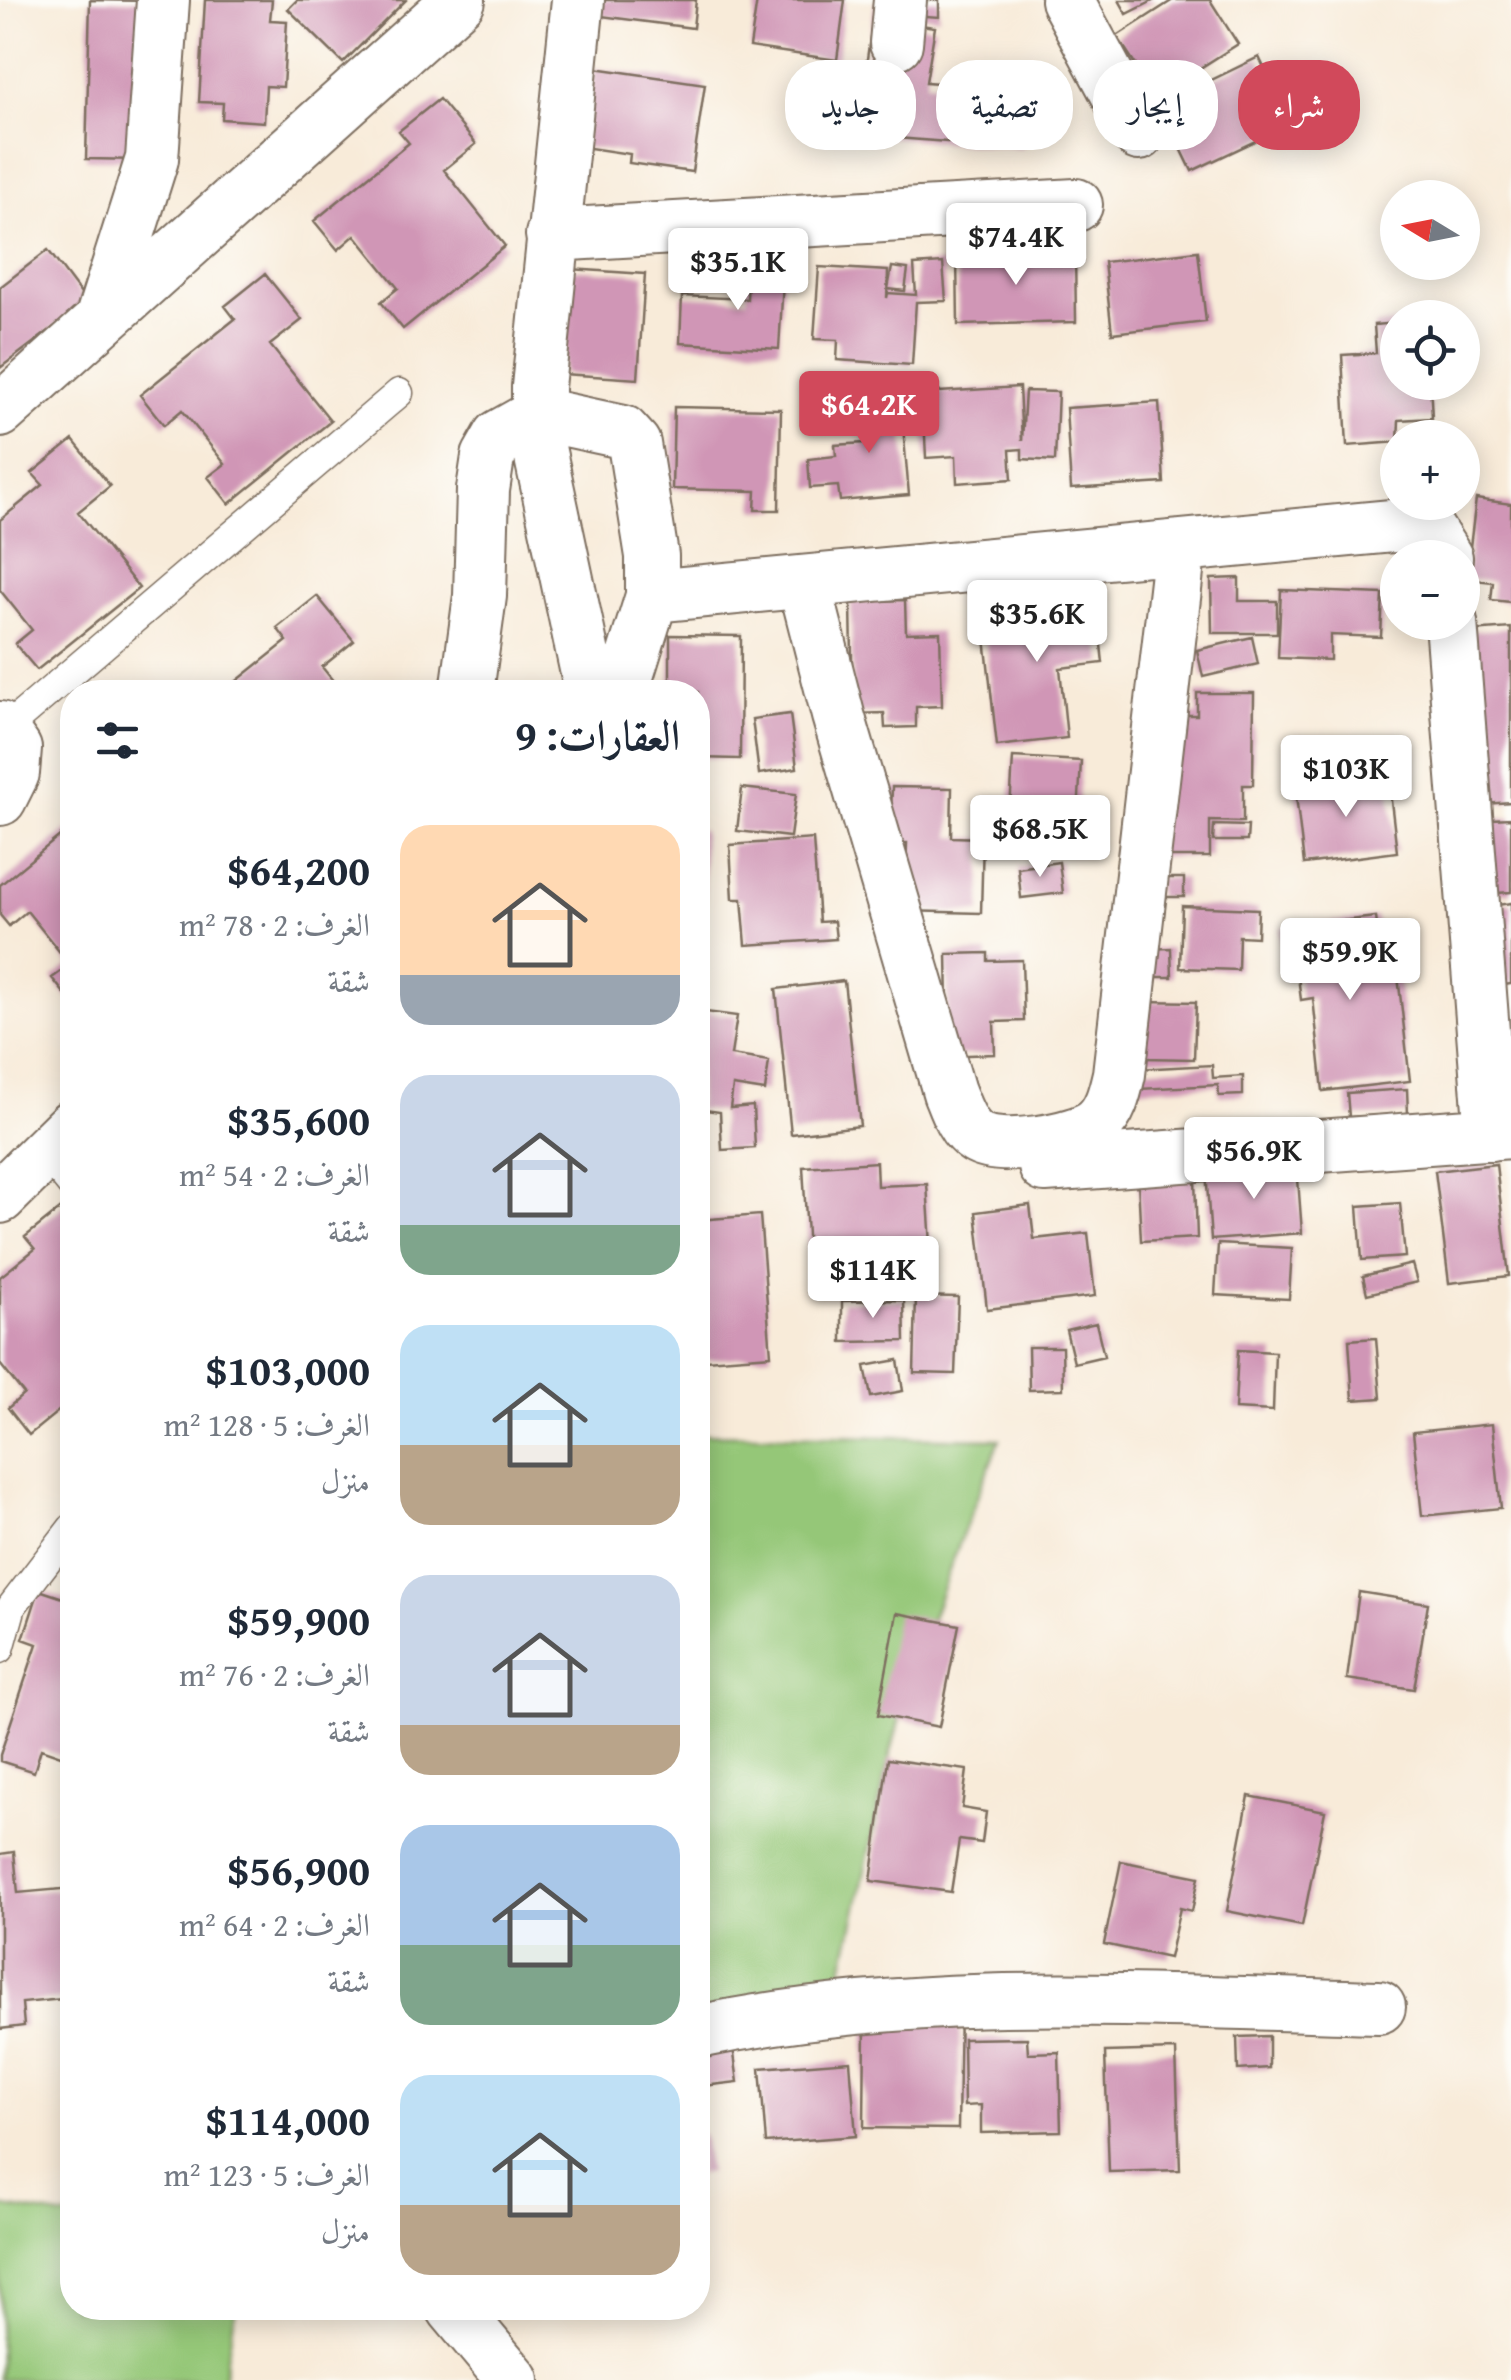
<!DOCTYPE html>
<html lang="ar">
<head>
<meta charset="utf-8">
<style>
  :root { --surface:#fff; --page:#f2f2f3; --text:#1f2937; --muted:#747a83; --accent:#d1495b }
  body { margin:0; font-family:"Gentium Book Plus",Amiri,serif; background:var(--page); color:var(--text); direction:rtl; height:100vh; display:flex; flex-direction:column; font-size:38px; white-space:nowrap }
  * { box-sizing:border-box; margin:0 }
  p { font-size:32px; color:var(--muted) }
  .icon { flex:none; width:55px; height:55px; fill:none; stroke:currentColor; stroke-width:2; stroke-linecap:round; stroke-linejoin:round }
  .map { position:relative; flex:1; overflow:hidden; direction:ltr }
  .sheet { position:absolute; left:60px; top:680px; width:650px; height:1640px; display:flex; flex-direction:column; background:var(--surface); border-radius:40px; box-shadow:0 5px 25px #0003; direction:rtl }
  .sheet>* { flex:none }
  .guide { position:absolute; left:740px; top:60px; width:620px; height:90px; direction:rtl; display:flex; gap:20px }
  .needle { width:65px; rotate:280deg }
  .tools { position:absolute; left:1380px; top:180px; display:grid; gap:20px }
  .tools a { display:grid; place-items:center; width:100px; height:100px; border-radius:50%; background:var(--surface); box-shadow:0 5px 25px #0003; font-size:50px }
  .price { position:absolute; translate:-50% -85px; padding:0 22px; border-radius:10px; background:#fff; color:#222; font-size:32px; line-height:65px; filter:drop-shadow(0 2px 5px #0008) }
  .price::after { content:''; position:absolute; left:50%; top:60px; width:30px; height:22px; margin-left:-15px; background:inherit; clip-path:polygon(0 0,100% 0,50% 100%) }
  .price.selected { background:var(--accent); color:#fff }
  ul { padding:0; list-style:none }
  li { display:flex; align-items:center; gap:30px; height:250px; padding:0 30px }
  li span { display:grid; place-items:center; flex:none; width:280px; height:200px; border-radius:30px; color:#555 }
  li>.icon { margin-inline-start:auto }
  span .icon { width:120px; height:120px; fill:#fffc; stroke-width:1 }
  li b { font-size:42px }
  h2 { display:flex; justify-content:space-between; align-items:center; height:120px; padding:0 30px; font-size:42px }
  .chip { padding:0 35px; border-radius:40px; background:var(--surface); box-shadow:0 5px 25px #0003; font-size:35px; line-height:90px }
  .chip.selected { background:var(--accent); color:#fff }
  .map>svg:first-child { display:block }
  .green { fill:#95c778; stroke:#68784b; stroke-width:2.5 }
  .building { fill:#d096b6 }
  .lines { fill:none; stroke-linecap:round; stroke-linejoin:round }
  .service-casing { stroke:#7d6e5f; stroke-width:31 }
  .minor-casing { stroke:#7d6e5f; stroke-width:56 }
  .service { stroke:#fff; stroke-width:28 }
  .minor { stroke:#fff; stroke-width:52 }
</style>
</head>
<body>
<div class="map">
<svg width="1511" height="2380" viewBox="0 0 1511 2380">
  <rect width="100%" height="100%" fill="#fdfcf7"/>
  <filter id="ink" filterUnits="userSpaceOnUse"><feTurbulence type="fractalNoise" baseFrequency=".01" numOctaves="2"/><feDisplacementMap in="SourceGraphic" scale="20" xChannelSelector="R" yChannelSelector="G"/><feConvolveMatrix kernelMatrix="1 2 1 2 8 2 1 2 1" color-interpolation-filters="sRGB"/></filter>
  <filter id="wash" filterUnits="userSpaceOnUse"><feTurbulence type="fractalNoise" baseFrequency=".0048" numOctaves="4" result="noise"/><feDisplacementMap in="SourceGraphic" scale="40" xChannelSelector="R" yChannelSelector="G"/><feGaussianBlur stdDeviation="2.25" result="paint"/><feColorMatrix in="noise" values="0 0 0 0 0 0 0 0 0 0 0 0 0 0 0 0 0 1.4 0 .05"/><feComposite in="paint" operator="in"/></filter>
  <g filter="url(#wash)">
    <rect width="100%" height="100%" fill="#f8ebd9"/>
    <path class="green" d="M698,1434l302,5c-41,104 -83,209 -110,317 -19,77 -31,155 -52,231l-140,29z
      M0,2206l72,12v90h164l-13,72h-223z"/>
    <g id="blocks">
      <path class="building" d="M90,0l57,1 -4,159 -57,-1z
        M205,0h67l-2,20 17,1 -4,66 -17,-1 -2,36 -42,-3 1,-16 -24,-1z
        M297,0h109l-63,63 -55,-54z
        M603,0h93l-3,28 -92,-12z
        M757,0h88l-8,60 -87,-13z
        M875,0l31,23 29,4 -9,55 55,4 -2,25 47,3 -3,34 -177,-14 4,-58 43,3 -28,-5z
        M913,0h26v17l-27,-2z
        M1119,0h36l-28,14z
        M1173,0h37l28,44 -82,52 -39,-60z
        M1259,57l32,67 -99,47 -32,-66z
        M595,68l110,16 -13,88 -63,-9 1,-9 -47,-7z
        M439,99l37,45 -32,26 61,76 -102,83 -22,-27 17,-14 -43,-53 -17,15 -24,-29 95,-78 -10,-12z
        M48,250l39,52 -87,66v-81z
        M1198,251l8,71 -94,11 -8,-71z
        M1075,252l1,70 -118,3 -1,-70z
        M749,262l35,2 -5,85 -99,-6 2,-47 65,3z
        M943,263l3,38 -30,1 -4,63 -75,-5 1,-20 -24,-1 5,-72 69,4 -1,27 1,-5 28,2 -2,-30z
        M892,267l16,2 -3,22 -17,-2z
        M570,269l75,5 -7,105 -75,-5z
        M265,274l37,46 -32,25 61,76 -102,83 -21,-27 17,-13 -43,-54 -18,15 -24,-30 95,-76 -10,-13z
        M1398,323v59h32l2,36 -33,2 -1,22 -51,4 -5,-91 34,-2 -2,-28z
        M1019,387l3,54 3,-50 33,1 -3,69 -33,-2v-10l-12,1 2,29 -55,4 -1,-27 -30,2 -3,-65z
        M900,392l9,103 -69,6 -2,-15 -28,2 -2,-29 28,-3 -1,-11 30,-2 -4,-47z
        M1159,402l5,81 -93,6 -5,-81z
        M674,407l107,2 -2,101h-24l1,-19 -84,-2z
        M73,440l37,46 -32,26 61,76 -102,82 -22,-26 17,-14 -32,-40v-70l43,-35 -11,-12z
        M1476,499l35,5v98l-20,-2 2,-18 -27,-3z
        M1239,578v23h38v32h-65l-1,-54z
        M1281,590l102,4 -2,43 -51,-2v25l-52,-2z
        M317,596l37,45 -32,26 20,25h-119l64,-51 -10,-13z
        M1096,599l7,64 -43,5 7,70 -70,8 -15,-135z
        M905,600l1,33 34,-1 2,74 -26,1v20l-31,1 -1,-15 -31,1 -2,-112z
        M1511,628v174l-27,2 -13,-173z
        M670,635l71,1 -1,123 -42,-1v-66h-28z
        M1252,637l6,27 -55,13 -6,-27z
        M1197,693h57l-1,92h-10v37l-33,-1v36h-52l16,-142h23z
        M790,714l7,54 -38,6 -7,-55z
        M1013,757l68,4 -5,90 -68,-4z
        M1388,775l9,77 -93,12 -9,-77z
        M892,787l60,1 -1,49 32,1 -2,75 -76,-2 2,-68h-17z
        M742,788l54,6 -6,43 -53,-6z
        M1511,818v74l-28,2 8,-75z
        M1214,825l34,1 -1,15h-34z
        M72,826v177l-20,-25 18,-13 -43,-54 -18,15 -9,-11v-30z
        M698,830h5l3,120h-8z
        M813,839l6,83 15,-1 2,18 -90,6 -4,-46h-9l-3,-54z
        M1059,862l4,31 -42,5 -3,-30z
        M1157,878h27v19h-26z
        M1511,903v81l-7,1 -7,-80z
        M1182,906l76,3 -1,28 -18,-1 -1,34 -58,-2z
        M1376,917l7,61 15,-2 12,105 -87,10 -10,-93 -12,2 -5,-40 -12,1 -4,-33z
        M1171,948l1,29h-23l-1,-28z
        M988,953v8l34,-1 2,61 -30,1 1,32 -55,2 8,-51 -1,-51z
        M844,981l16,145 -69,8 -15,-145z
        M1144,1001l52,1 -2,57 -51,-1z
        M698,1011l39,5 -6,39 38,6 -4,30 -32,-5 -3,22 23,-2 2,42 -33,2 -2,-38 -22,-3z
        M1212,1065l1,13 30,-2v19l-24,1 -1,-11 -79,4 -1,-20z
        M1407,1089l1,25 -59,3 -2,-24z
        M876,1162l1,24 50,-2 4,61 -123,7 -5,-85z
        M1496,1164l13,112 -60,7 -14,-112z
        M1297,1165l5,68 -91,7 -5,-69z
        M1195,1179l2,59 -56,3 -3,-60z
        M1400,1203l5,54 -43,3 -4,-54z
        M65,1205l7,9v186l-43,35 -21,-27 16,-14 -24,-30v-87l35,-28 -10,-12z
        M1030,1205l4,34 54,-6 7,63 -108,13 -11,-97z
        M760,1215l11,140 -65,5 -8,-140z
        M1218,1244l74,4 -3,51 -74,-4z
        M1412,1264l5,18 -50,12 -4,-18z
        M916,1296l42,1 -3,77 -41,-1z
        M904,1300l1,41 -63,1v-41z
        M1096,1323l8,33 -30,7 -8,-33z
        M1376,1338l5,60 -28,2 -4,-60z
        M1028,1347h34l1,42 -34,1z
        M1238,1350l37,2 -2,59 -38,-2z
        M898,1360l5,31 -32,6 -6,-31z
        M1492,1424l9,84 -79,8 -9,-84z
        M39,1590l33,11v159l-31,-11 -7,23 -34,-11v-6l37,-111 -14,-5z
        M1359,1592l69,11 -14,86 -67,-10z
        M897,1613l62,12 -20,102 -61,-12z
        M888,1759l79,11 -5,38 24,4 -4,31 -23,-3 -8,52 -80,-11z
        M1249,1796l76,15 -23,115 -75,-15z
        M14,1852l4,41 54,-5v110l-50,5 2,23 -24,3v-175z
        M1121,1861l78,16 -7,34 -12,-3 -11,50 -65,-14z
        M960,2004l-2,125 -94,-1 1,-103z
        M1269,2036v32l-31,2 -1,-33z
        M1027,2038l1,15 31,-1 2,79 -80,2v-28l-17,1 -1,-67z
        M732,2040l6,42 -35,4 -5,-41z
        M1176,2050l4,120 -71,2 -4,-120z
        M850,2061l6,75 -90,7 -6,-75z
        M703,2134l6,38 -11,2v-39z"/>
    </g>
  </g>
  <g filter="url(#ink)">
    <use href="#blocks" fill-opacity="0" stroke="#7d6e5f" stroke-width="2.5"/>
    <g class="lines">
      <defs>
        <path id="service" d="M3,731l396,-338
          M45,1153l27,33
          M0,1649l12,-43 60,-78"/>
        <path id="minor" d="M578,0l-40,387v56l53,249
          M1067,0l72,134
          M896,43l4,-43
          M552,235l524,-30
          M101,320l51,-161 11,-159
          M0,411l459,-411
          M804,582l34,133 111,377c6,15 13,37 28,46 22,14 100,2 120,-15 14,-12 18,-32 22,-49l61,-528
          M652,596l740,-70 35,2 19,30
          M1451,622l40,512
          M467,692l13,-96 3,-106 5,-33 12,-21 39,-22 84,18 11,12 18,112v40l-30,96
          M0,728l15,21 -2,24 -13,26
          M1045,1166l466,-34
          M0,1197l72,-71
          M698,2032c224,-48 454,-30 681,-25
          M453,2308l60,72"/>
      </defs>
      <use href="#service" class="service-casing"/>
      <use href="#minor" class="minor-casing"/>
      <use href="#service" class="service"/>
      <use href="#minor" class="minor"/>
    </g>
  </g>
</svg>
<div class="tools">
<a><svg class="needle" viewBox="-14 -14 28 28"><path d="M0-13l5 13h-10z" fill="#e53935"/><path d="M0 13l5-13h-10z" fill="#747a83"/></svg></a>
<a><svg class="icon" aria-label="locate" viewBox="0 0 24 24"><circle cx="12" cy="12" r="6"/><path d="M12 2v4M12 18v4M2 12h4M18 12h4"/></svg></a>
<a>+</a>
<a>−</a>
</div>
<b class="price" style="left:1016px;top:288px">$74.4K</b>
<b class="price" style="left:738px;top:313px">$35.1K</b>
<b class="price selected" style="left:869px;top:456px">$64.2K</b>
<b class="price" style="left:1037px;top:665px">$35.6K</b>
<b class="price" style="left:1346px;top:820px">$103K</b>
<b class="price" style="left:1040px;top:880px">$68.5K</b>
<b class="price" style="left:1350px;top:1003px">$59.9K</b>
<b class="price" style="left:1254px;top:1202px">$56.9K</b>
<b class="price" style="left:873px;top:1321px">$114K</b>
<div class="guide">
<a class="chip selected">شراء</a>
<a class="chip">إيجار</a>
<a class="chip">تصفية</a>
<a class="chip">جديد</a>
</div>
<section class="sheet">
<h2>العقارات: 9<svg class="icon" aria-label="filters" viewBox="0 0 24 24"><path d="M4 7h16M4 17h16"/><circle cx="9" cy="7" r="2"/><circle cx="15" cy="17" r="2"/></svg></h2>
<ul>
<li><span style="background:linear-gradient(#ffd9b3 75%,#9aa5b1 0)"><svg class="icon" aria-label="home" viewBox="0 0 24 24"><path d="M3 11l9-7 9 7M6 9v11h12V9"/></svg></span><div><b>$64,200</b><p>الغرف: 2 · 78 m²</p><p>شقة</p></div></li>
<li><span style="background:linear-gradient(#c9d6e8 75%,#7fa58c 0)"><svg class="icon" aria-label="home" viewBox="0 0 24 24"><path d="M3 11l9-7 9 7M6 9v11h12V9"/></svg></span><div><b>$35,600</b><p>الغرف: 2 · 54 m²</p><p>شقة</p></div></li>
<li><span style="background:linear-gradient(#bfe0f5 60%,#b9a48a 0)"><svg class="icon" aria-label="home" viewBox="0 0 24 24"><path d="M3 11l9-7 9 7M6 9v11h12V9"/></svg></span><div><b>$103,000</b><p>الغرف: 5 · 128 m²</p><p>منزل</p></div></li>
<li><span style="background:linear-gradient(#c9d6e8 75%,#b9a48a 0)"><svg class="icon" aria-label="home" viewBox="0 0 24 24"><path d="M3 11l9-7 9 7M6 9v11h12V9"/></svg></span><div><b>$59,900</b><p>الغرف: 2 · 76 m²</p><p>شقة</p></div></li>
<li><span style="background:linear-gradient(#a9c7e8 60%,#7fa58c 0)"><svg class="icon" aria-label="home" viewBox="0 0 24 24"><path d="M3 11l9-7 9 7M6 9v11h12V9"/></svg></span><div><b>$56,900</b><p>الغرف: 2 · 64 m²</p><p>شقة</p></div></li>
<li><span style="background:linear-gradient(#bfe0f5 65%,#b9a48a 0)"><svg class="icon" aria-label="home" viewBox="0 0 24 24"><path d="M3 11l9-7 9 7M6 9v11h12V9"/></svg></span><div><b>$114,000</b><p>الغرف: 5 · 123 m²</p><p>منزل</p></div></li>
</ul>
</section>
</div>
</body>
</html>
